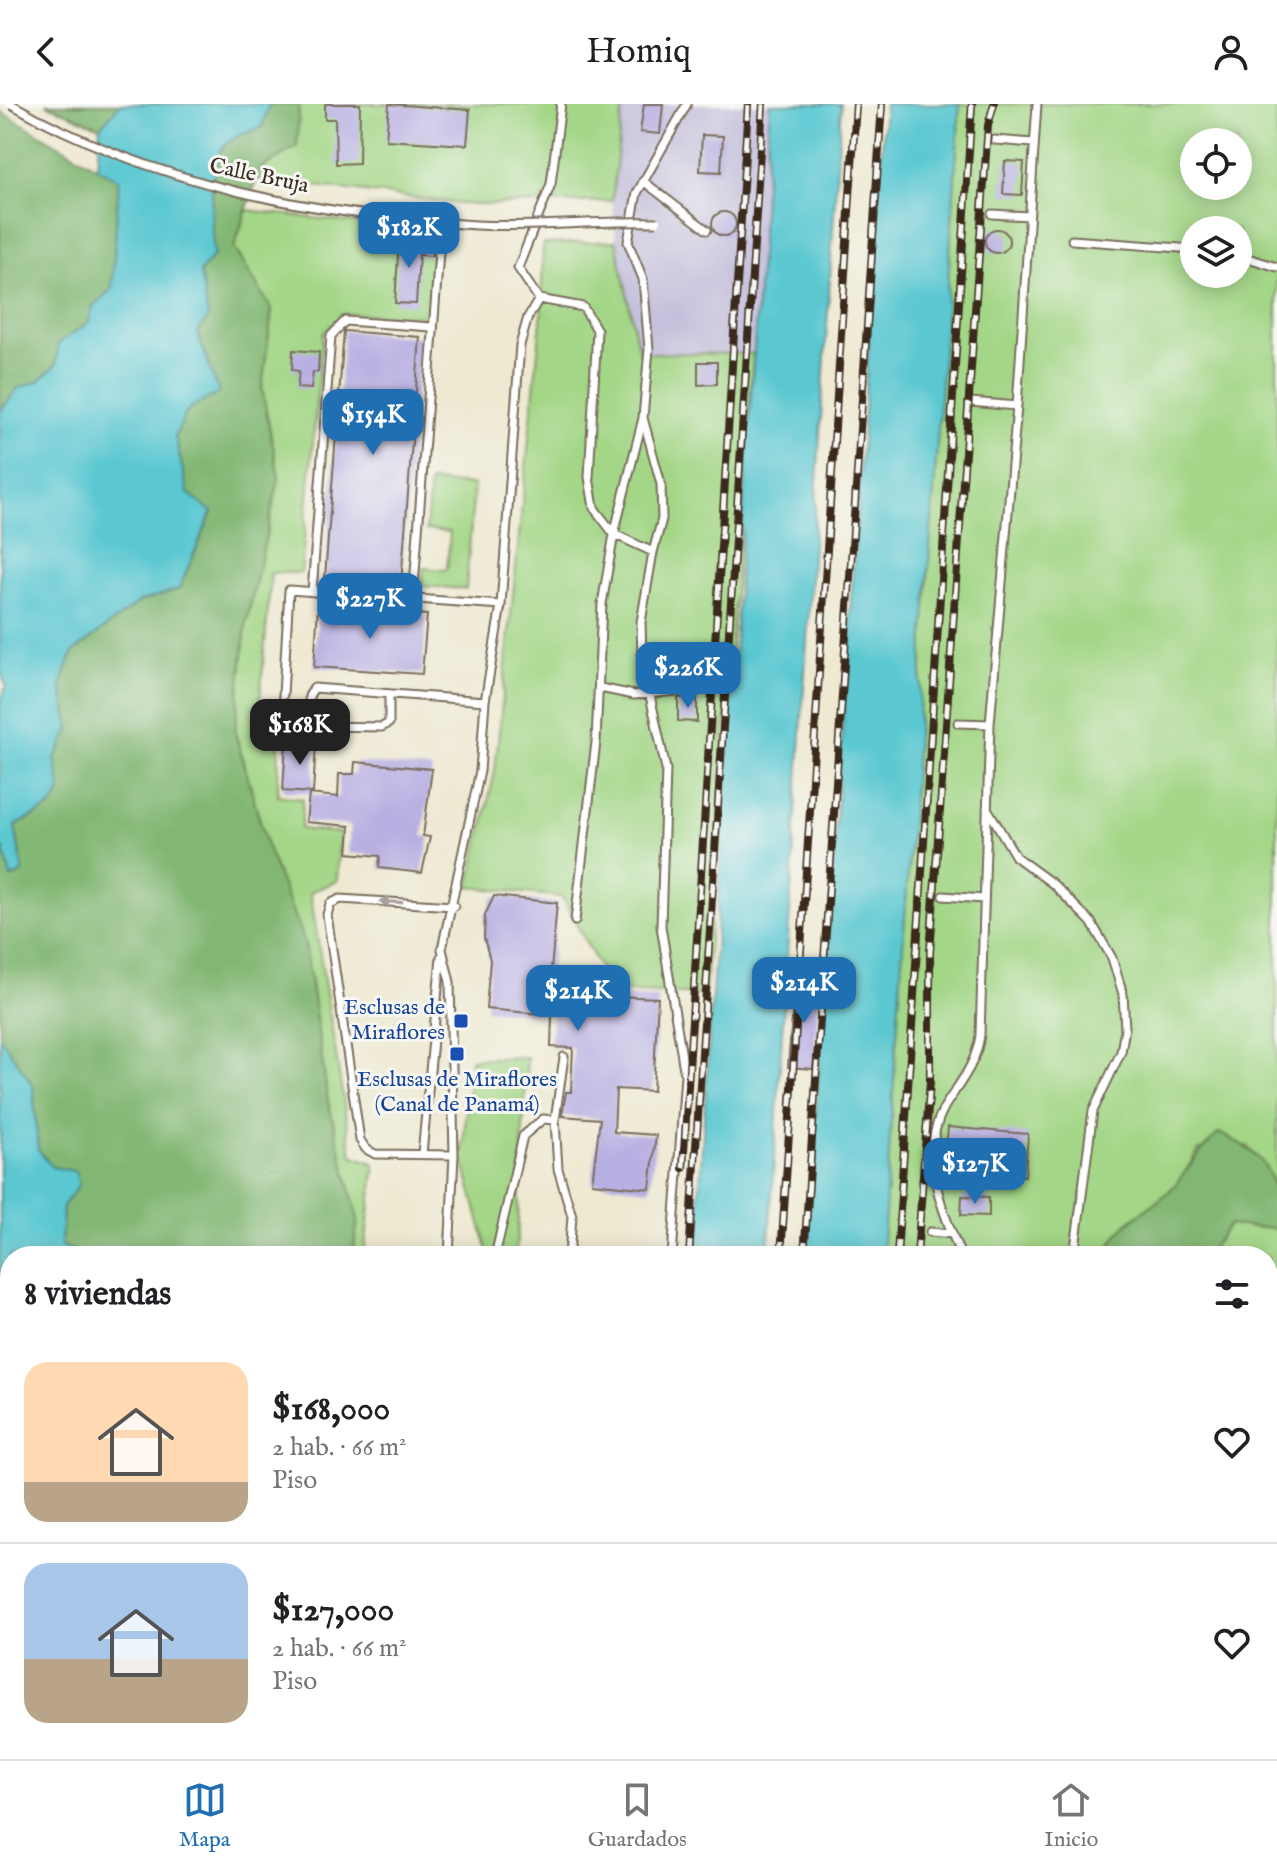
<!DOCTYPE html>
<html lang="es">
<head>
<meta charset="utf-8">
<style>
  :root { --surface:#fff; --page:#f2f2f2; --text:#202124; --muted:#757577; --line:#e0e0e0; --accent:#1f6fb2 }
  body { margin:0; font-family:"IM FELL English",serif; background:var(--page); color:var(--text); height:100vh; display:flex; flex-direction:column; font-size:30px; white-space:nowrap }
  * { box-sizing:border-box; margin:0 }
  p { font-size:26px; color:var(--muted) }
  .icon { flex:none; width:44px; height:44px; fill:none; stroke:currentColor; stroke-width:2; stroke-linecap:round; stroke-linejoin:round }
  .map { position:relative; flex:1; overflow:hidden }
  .panel { position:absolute; left:0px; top:1142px; width:1278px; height:514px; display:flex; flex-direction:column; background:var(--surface); border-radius:32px 32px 0 0; box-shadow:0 4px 20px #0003 }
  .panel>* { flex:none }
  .fabs { position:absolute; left:1180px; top:24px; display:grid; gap:16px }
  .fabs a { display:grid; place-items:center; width:72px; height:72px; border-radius:50%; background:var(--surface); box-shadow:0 4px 20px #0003; font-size:40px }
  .price { position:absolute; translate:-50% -68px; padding:0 18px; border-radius:16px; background:var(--accent); color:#fff; font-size:26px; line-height:52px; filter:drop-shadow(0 2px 4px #0008) }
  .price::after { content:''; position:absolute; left:50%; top:48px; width:24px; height:18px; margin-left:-12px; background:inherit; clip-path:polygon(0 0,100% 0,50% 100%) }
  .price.current { background:#222; color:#fff }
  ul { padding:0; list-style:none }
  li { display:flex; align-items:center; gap:24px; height:200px; padding:0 24px }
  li+li { border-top:2px solid var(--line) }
  li span { display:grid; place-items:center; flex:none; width:224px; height:160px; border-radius:24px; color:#555 }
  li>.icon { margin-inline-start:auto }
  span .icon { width:96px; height:96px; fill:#fffc; stroke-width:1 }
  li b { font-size:34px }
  h2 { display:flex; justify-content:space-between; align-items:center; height:96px; padding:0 24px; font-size:34px }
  header { display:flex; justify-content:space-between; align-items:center; height:104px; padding:0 24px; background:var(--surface); font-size:36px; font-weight:600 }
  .menu { display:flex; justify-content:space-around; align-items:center; height:112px; border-top:2px solid var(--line); background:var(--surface); font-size:22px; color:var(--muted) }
  .menu a { display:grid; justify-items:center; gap:4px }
  .menu .current { color:var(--accent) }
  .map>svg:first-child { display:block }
  .industrial { fill:#c5c0db }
  .green { fill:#a3d686; stroke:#6f8052; stroke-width:2; fill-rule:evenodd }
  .forest { fill:#82b773; stroke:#5e7048; stroke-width:2 }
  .water { fill:#5ac7d1; stroke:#4a7878; stroke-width:2 }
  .building { fill:#b8afe2 }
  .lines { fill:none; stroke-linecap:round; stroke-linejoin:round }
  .service-casing { stroke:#7a6d5d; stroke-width:11 }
  .service { stroke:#fff; stroke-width:7 }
  .rail-casing { stroke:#3b2a1e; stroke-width:8 }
  .rail { stroke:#f6f6f2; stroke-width:5; stroke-dasharray:15; stroke-linecap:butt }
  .service-bridge-casing { stroke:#7a6d5d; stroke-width:11; stroke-linecap:butt }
  .service-bridge { stroke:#fff; stroke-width:7 }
  .oneway { fill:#a79f9a }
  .transit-dot { fill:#1a4fb4; stroke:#f6f6f2; stroke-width:3 }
  .labels { text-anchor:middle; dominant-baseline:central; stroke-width:6; stroke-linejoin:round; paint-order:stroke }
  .street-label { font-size:22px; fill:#3b2a1e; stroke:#f6f6f2 }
  .transit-label { font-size:22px; fill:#164399; stroke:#f6f6f2; text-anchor:end }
</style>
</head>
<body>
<header><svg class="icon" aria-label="back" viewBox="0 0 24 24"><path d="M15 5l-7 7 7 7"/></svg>Homiq<svg class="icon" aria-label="person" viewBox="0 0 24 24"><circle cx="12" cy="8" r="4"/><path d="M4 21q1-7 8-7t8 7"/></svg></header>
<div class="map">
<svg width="1277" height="1655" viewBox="0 0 1277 1655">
  <rect width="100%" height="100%" fill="#f6f6f2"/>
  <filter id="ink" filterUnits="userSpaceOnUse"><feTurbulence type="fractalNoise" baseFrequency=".0125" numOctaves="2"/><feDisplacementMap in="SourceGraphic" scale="16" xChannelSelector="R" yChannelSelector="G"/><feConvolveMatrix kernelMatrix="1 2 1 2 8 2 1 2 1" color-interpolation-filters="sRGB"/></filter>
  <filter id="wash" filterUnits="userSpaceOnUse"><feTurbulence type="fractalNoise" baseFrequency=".006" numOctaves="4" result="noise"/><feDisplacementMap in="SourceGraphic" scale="32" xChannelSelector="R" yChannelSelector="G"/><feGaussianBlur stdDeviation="1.8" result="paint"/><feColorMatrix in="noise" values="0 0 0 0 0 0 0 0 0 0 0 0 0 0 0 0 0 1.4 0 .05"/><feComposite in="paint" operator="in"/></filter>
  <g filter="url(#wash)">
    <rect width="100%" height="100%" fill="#efe9d2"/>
    <path class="industrial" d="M623,0h147l-17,250 -114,-1 -23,-112 -4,-40z
      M0,1399l1,45 9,51v151h60l6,9h-76z"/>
    <path class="green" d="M299,0h324l-11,97 -139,4 -216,-26 3,-10 37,-23z
      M960,0h317v1082l-29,-40 -49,4c-9,12 -16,28 -26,38 -27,26 -51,30 -68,68h-223zM1194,38h44v44h-44zM1194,126h44v44h-44z
      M247,106l189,23 -6,83 -88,-2 -19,20 -22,239h-30l-14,163 22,1 -1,58 25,4 -2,30 39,4 -3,48 -27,11 42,263 23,9 -11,92h-11l4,-37 -29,-118 -23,-158 -36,-90 -34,-121 11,-107 33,-147 -17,-89 10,-79 -38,-63z
      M616,137l23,112 114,1 -48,641 -93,-4 -50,-94 -93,-10 26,-116 46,-450 2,-77z
      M430,378l44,3 -8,104 -44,-3 1,-18 24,2 3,-38 -24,-2z
      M527,953l-11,199h-27l-27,-99 9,-98z
      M1229,1121l48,4v351l-9,11v-335h-62z
      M850,1646h398l10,9h-409z"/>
    <path class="forest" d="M46,0h74l-20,23z
      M269,0h30l-2,42 -37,23 -26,78 38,63 -10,79 17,89 -33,147 -11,107 34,121 36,90 23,158 30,118 -5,37h-270l-22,-11 2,-39 15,-21 -26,-18 -14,-18 -5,-64 -33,-48v-186l4,-3 7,30 12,-6 -8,-46 36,-19 10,-16 -6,-32 15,-30 -9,-43 11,-33 67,-51 40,-13 33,-76 -24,-20 -13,-57 13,-27 31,-16 -22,-61 11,-14 -8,-46 14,-17c-3,-23 -6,-90 9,-108 9,-11 26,-15 39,-20z
      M0,7l119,69 -7,109 -19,17 -4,16 -31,22 -2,21 -17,16 -21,7 -18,24z
      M1219,1029c51,23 58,43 58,96l-48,-4 -23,31h-101c19,-44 44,-41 69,-70 16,-19 26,-37 45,-53z
      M0,1287l10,12v193l-10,-93z
      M1277,1476v179h-19l-10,-9h20v-159z
      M70,1646h94l-2,9h-86z"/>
    <path class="water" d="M120,0h149l-7,23c-13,5 -30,9 -39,20 -15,18 -12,85 -9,108l-14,17 8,46 -11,14 22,61 -31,16 -13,27 13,57 24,19 -33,77 -40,13 -67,51 -11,33 9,43 -15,30 6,32 -10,16 -36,19 8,46 -12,6 -7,-29 -4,2v-148l6,-17 -6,-15v-259l18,-24 21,-7 17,-16 2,-21 31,-22 4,-16 19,-17 7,-109 -22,-13 3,-40z
      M770,0h71l-73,1152h-73z
      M885,0h75l-78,1152h-76z
      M0,933l33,48 5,64 14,18 23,4 4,14 -16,21 -2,39 22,11h-73v147l-10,-12z
      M164,1646h198l5,9h-205z
      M663,1646h73v9h-73z
      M773,1646h77l-1,9h-76z"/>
    <g id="blocks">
      <path class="building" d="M325,0h35l-1,59 -23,1 -1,-45h-10z
        M389,0l81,6 -3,35 -81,-5z
        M644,0h19l-3,30 -20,-2z
        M702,31l21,1 -2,36 -21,-1z
        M1005,57l19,1 -2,33 -19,-1z
        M712 120a12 12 0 1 1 24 0a12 12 0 1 1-24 0Z
        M985 137a12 12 0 1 1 24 0a12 12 0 1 1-24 0Z
        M399,137l33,2v13l-13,-1 -3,49 -21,-1z
        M344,227l76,6 -19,247 -76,-7z
        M293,246l26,2 -1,20h-5l-2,17 -14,-1 2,-17 -7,-1z
        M698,258h19v22l-19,1z
        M318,503l109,8 -5,59 -108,-7z
        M697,593v25l-19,-1v-23z
        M286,637l30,2 -3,50 -30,-2z
        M355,658l77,7 -9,67 7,1 -8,36 -43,-5 1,-12 -32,-3 2,-27 -44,-4 3,-28 29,3 1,-23h15z
        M494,792l63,7 -8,90 109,5 -5,93 -37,-2 -2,43 42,3 -6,54 -58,-6 8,-64 -38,-3 4,-24h5l2,-44 -22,-1 1,-32 -66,-6 4,-49 -6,-22 1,-23z
        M795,877l25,2 -7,86 -25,-2z
        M948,1023l80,7 -3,42 -81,-6z
        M962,1092l27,1v19l-28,-1z"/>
    </g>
  </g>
  <g filter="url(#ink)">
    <use href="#blocks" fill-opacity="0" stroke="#7a6d5d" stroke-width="2"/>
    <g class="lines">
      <defs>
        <path id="service" d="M995,36l39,3
          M643,77l64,49
          M992,110l37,2
          M1072,136l122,9
          M1238,151l39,12
          M539,195l44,8 14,23 -8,147 5,31 20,26 39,18
          M970,298l47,4
          M643,314l18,66 1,35 -9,33 -12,70 1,37 24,110 -5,157 24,150 -13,180
          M312,488l19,-256 14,-15 87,6
          M413,495l26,-347
          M600,584l34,7 55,-5
          M389,590v29l-7,4 -62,-1 -9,-6 -2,-24 5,-8 171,13
          M283,591l6,-105 212,15
          M958,619l32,1
          M987,704l29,49 37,27 38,38 21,36 11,36 2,34 -4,24 -28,59 -19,145
          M943,792l41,3
          M454,802l-114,-7 -10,5 -3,11 33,225 6,9 9,5 79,1
          M575,817l21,-179 6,-138 12,-70 29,-116 6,-69 -6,-70 -15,-37 9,-49 50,-89
          M564,953l-9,63 3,49 14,47 -3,40
          M422,1050l19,-197
          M930,1128l22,2
          M449,1152l5,-101 -4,-173 -8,-33 38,-178 5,-70 16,-96 19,-260 8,-28 11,-18 -21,-31 33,-84 10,-80
          M495,1152l28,-120 20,-17 12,1
          M961,1152c-18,-45 -44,-102 -16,-150 15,-24 31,-41 35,-71l10,-311 27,-318 20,-302
          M1268,1431l9,-9
          M538,1646l1,9
          M1181,1646l15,9
          M187,1655l16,-9
          M227,1655l16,-9
          M939,1655l1,-9
          M1050,1655l10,-9"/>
      </defs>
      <use href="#service" class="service-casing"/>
      <use href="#service" class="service"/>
      <defs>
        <path id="rail" d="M683,1064l65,-1064
          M689,1152l74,-1152
          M781,1152l75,-1152
          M804,1152l78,-1152
          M897,1152l75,-1152
          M917,1152l13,-175v-128l58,-828 6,-21
          M655,1655l1,-9
          M748,1655l1,-9
          M770,1655l1,-9
          M865,1655l1,-9
          M877,1655l1,-9"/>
      </defs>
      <use href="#rail" class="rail-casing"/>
      <use href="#rail" class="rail"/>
      <defs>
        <path id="service-bridge" d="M11,0c143,81 302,111 465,121 59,3 121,-5 181,-3"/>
      </defs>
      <use href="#service-bridge" class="service-bridge-casing"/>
      <use href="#service-bridge" class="service-bridge"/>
    </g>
    <defs><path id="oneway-solid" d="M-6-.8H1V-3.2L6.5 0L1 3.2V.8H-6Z" transform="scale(2)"/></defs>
    <use class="oneway" href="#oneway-solid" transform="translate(391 798) rotate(-177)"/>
  </g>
  <g class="transit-dot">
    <rect x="453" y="909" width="16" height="16" rx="4"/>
    <rect x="449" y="942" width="16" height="16" rx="4"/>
  </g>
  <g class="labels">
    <g class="street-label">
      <text transform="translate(259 72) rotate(12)">Calle Bruja</text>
    </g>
    <g class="transit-label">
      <text x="445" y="904">Esclusas de<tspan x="445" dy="25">Miraflores</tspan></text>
      <text x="457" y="976" text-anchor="middle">Esclusas de Miraflores<tspan x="457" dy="25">(Canal de Panamá)</tspan></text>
    </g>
  </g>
</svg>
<div class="fabs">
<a><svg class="icon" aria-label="locate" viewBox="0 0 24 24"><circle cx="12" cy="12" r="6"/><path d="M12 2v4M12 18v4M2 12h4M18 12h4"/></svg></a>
<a><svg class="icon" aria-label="layers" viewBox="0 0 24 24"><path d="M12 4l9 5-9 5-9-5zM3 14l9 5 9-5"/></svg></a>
</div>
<b class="price" style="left:409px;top:166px">$182K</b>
<b class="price" style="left:373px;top:353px">$154K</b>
<b class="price" style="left:370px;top:537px">$227K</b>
<b class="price" style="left:688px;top:606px">$226K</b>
<b class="price current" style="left:300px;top:663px">$168K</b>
<b class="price" style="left:804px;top:921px">$214K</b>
<b class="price" style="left:578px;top:929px">$214K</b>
<b class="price" style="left:975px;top:1102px">$127K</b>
<section class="panel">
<h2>8 viviendas<svg class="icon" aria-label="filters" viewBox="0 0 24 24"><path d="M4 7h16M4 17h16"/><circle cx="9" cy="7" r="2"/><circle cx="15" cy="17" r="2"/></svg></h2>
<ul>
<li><span style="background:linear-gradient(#ffd9b3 75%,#b9a48a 0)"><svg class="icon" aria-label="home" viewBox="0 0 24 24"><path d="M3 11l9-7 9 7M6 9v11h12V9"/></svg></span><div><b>$168,000</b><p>2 hab. · 66 m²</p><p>Piso</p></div><svg class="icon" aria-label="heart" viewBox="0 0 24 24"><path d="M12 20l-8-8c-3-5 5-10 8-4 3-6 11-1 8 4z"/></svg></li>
<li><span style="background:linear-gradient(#a9c7e8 60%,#b9a48a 0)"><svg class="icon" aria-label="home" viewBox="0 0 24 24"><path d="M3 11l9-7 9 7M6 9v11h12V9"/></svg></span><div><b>$127,000</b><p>2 hab. · 66 m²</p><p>Piso</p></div><svg class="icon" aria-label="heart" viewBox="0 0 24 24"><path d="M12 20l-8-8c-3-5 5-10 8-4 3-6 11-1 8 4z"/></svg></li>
</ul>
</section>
</div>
<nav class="menu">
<a class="current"><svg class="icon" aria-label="map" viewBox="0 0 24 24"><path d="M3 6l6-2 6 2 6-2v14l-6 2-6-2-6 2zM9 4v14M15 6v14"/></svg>Mapa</a>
<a><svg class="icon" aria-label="saved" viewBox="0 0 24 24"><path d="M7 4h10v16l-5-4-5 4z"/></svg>Guardados</a>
<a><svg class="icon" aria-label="home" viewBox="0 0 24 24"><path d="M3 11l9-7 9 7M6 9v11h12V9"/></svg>Inicio</a>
</nav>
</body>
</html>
